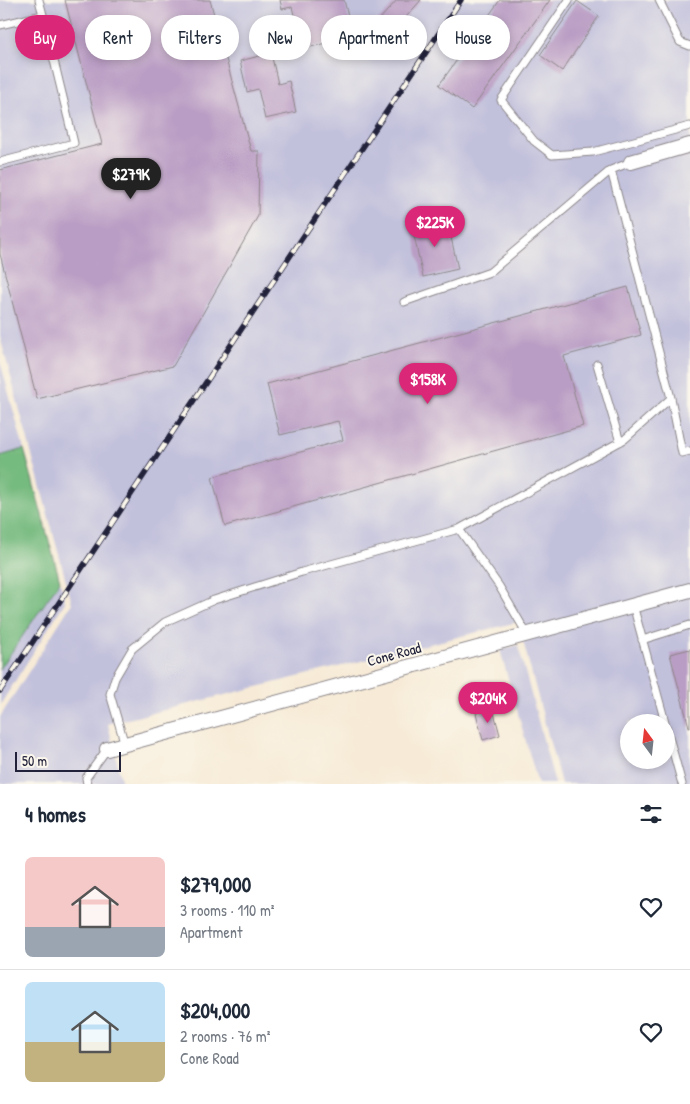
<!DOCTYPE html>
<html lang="en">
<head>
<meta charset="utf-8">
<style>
  :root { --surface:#fff; --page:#f6f6f7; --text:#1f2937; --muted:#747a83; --line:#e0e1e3; --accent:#db2777 }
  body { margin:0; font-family:"Patrick Hand",sans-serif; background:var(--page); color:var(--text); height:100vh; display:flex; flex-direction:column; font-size:19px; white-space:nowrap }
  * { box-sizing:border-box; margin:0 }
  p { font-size:16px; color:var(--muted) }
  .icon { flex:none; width:28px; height:28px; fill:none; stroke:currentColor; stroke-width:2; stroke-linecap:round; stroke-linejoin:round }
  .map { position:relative; height:784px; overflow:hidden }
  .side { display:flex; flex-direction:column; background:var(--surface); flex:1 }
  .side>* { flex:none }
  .banner { position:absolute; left:15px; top:15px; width:660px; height:45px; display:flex; gap:10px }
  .needle { width:32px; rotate:345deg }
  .buttons { position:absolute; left:620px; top:714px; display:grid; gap:10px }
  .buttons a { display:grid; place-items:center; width:55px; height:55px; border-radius:50%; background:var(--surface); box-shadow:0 2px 8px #0003; font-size:25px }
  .scale { position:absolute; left:15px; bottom:12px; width:106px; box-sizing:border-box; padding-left:5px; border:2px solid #22223b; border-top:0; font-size:14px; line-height:18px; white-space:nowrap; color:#22223b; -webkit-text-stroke:4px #fbf7ec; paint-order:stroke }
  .price { position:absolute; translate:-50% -42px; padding:0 11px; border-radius:18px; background:var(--accent); color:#fff; font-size:16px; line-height:32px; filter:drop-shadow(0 1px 2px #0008) }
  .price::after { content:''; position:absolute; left:50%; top:30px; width:15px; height:11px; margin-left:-8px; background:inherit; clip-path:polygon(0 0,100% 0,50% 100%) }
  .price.selected { background:#222; color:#fff }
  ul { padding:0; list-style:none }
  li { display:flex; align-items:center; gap:15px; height:125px; padding:0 25px }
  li+li { border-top:1px solid var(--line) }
  li span { display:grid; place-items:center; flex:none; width:140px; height:100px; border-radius:8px; color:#555 }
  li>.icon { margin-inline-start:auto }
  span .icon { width:60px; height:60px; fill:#fffc; stroke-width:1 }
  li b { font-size:21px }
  h2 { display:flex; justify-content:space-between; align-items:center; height:60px; padding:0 25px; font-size:21px }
  .pill { padding:0 18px; border-radius:22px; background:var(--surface); box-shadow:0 2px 8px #0003; font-size:18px; line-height:45px }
  .pill.selected { background:var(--accent); color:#fff }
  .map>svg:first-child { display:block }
  .industrial { fill:#c2c1dc; fill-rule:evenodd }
  .forest { fill:#75ba7e; stroke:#4c6e5c }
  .building { fill:#ba9dc4 }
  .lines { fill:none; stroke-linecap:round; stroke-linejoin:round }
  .service-casing { stroke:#8c8689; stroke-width:9 }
  .minor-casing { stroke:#8c8689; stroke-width:16 }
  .service { stroke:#fff; stroke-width:7 }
  .minor { stroke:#fff; stroke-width:14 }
  .rail-casing { stroke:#22223b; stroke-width:5.5 }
  .rail { stroke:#fbf7ec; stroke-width:4; stroke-dasharray:11; stroke-linecap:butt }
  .labels { text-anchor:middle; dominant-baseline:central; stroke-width:4; stroke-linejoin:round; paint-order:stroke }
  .street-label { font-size:15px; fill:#22223b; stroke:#fbf7ec }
</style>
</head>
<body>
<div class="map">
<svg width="690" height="784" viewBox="0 0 690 784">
  <rect width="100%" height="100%" fill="#fbf7ec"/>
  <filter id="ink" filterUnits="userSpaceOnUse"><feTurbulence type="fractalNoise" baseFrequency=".02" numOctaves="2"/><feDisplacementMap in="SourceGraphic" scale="10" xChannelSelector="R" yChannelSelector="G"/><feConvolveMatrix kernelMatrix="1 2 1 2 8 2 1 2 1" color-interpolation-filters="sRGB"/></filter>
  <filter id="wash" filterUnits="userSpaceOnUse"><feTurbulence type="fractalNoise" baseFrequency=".0096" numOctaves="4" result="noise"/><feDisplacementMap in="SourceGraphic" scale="20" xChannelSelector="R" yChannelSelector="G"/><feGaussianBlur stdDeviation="1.12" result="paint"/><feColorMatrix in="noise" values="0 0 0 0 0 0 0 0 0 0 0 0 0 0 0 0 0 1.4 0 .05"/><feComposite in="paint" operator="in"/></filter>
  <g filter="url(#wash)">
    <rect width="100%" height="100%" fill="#f7ebd7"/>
    <path class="industrial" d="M0,0h690v784h-129l-43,-162 -410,102 14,60h-122v-67l72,-114 -72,-266zM629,722h37v38h-37z
      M0,361l24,88 -24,7z
      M60,581l5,21 -65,103v-36z
      M518,645l37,139h-17l-38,-134z"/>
    <path class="forest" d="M24,449l36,132 -60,88v-213z"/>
    <g id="blocks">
      <path class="building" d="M65,0h145l41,151h8l-1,65 -85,150 -136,33 -37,-145v-84l102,-26z
        M280,0h64l9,36 -50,13 -11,-42 -10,2z
        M397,0h24l-29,33 -14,-12z
        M500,0h50l-78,109 -33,-24z
        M577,1l22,15 -37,55 -22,-16z
        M271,53l7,31 11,-3 7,31 -31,7 -7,-30 -11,3 -7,-31z
        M447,219l11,50 -35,8 -11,-50z
        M628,287l13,48 -77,21 19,70 -358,100 -13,-49 131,-37 -5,-19 -58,14 -13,-51z
        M690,649v78h-1l-19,-73z
        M493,709l7,26 -17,5 -7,-27z"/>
    </g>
  </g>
  <g filter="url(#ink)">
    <use href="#blocks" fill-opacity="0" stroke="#8c8689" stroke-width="1"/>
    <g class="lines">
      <defs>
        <path id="service" d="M569,0l-68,100 33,41 18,14 41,-3 97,-26
          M659,0l21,42 10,4
          M0,25l43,-10 -4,-15
          M0,162l74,-19 -31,-128
          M611,170l60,228 11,55 8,-2
          M404,302l86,-30 121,-102 20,-8
          M597,364l23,78
          M633,605l32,117
          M527,634l-28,-48 -40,-57 166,-90 46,-41
          M642,640l48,-15
          M666,726l16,58
          M125,745l-15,-51 5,-16 17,-29 33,-27 49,-22 88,-28 157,-43
          M87,784l-1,-6 21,-29"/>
        <path id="minor" d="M631,162l59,-17
          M107,749l583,-159"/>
      </defs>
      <use href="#service" class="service-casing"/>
      <use href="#minor" class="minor-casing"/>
      <use href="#service" class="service"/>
      <use href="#minor" class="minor"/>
      <defs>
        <path id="rail" d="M0,691l461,-691"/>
      </defs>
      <use href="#rail" class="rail-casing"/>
      <use href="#rail" class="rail"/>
    </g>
  </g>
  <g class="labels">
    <g class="street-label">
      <text transform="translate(394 654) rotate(-15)">Cone Road</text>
    </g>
  </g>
</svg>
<div class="buttons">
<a><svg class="needle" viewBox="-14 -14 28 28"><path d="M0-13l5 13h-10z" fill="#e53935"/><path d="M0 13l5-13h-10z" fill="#747a83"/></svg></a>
</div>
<div class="scale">50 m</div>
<b class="price selected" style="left:131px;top:200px">$279K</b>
<b class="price" style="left:435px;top:248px">$225K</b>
<b class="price" style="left:428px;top:405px">$158K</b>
<b class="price" style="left:488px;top:724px">$204K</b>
<div class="banner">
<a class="pill selected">Buy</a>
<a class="pill">Rent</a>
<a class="pill">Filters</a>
<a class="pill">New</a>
<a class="pill">Apartment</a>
<a class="pill">House</a>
</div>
</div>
<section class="side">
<h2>4 homes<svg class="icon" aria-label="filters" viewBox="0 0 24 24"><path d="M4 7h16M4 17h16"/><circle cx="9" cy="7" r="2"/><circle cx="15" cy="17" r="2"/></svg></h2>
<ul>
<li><span style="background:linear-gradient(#f6c9c9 70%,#9aa5b1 0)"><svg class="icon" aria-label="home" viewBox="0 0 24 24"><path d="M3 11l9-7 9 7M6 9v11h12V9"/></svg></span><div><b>$279,000</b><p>3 rooms · 110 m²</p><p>Apartment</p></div><svg class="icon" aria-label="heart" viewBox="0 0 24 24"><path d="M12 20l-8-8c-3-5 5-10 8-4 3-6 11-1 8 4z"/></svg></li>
<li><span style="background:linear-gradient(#bfe0f5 60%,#c2b280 0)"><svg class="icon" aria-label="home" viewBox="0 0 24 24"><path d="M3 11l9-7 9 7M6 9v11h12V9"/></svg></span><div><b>$204,000</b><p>2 rooms · 76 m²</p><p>Cone Road</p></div><svg class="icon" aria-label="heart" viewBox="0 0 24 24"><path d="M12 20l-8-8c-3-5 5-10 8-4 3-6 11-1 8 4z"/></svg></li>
</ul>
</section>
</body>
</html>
